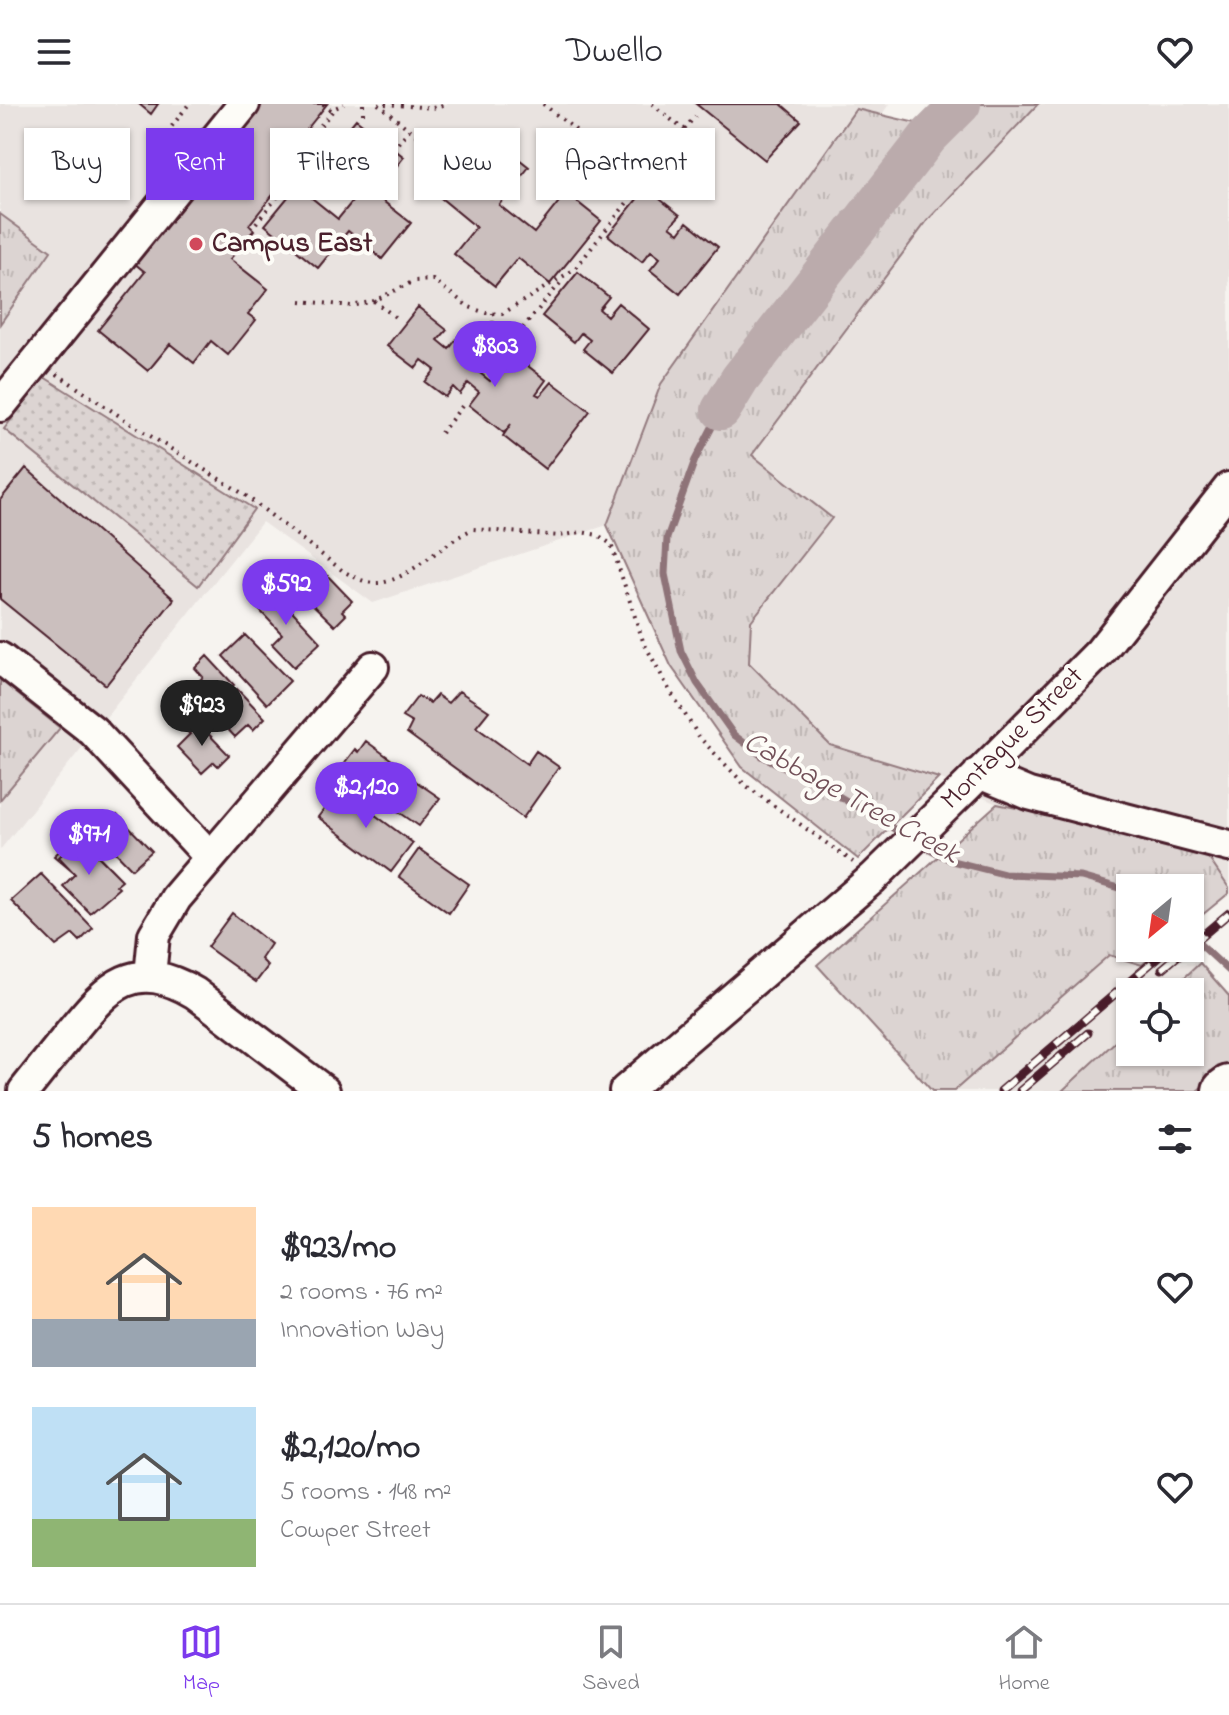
<!DOCTYPE html>
<html lang="en">
<head>
<meta charset="utf-8">
<style>
  :root { --surface:#fff; --page:#f7f7f7; --text:#2b2b33; --muted:#7c7c81; --line:#e1e1e2; --accent:#7c3aed }
  body { margin:0; font-family:"Indie Flower",sans-serif; background:var(--page); color:var(--text); height:100vh; display:flex; flex-direction:column; font-size:30px; white-space:nowrap }
  * { box-sizing:border-box; margin:0 }
  p { font-size:26px; color:var(--muted) }
  .icon { flex:none; width:44px; height:44px; fill:none; stroke:currentColor; stroke-width:2; stroke-linecap:round; stroke-linejoin:round }
  .map { position:relative; height:987px; overflow:hidden }
  .side { display:flex; flex-direction:column; background:var(--surface); flex:1 }
  .side>* { flex:none }
  .guide { position:absolute; left:24px; top:24px; width:800px; height:72px; display:flex; gap:16px }
  .needle { width:52px; rotate:209deg }
  .buttons { position:absolute; left:1116px; top:770px; display:grid; gap:16px }
  .buttons a { display:grid; place-items:center; width:88px; height:88px; border-radius:0px; background:var(--surface); box-shadow:0 2px 6px #0004; font-size:40px }
  .price { position:absolute; translate:-50% -68px; padding:0 18px; border-radius:28px; background:var(--accent); color:#fff; font-size:26px; line-height:52px; filter:drop-shadow(0 2px 4px #0008) }
  .price::after { content:''; position:absolute; left:50%; top:48px; width:24px; height:18px; margin-left:-12px; background:inherit; clip-path:polygon(0 0,100% 0,50% 100%) }
  .price.current { background:#222; color:#fff }
  ul { padding:0; list-style:none }
  li { display:flex; align-items:center; gap:24px; height:200px; padding:0 32px }
  li span { display:grid; place-items:center; flex:none; width:224px; height:160px; border-radius:0px; color:#555 }
  li>.icon { margin-inline-start:auto }
  span .icon { width:96px; height:96px; fill:#fffc; stroke-width:1 }
  li b { font-size:34px }
  h2 { display:flex; justify-content:space-between; align-items:center; height:96px; padding:0 32px; font-size:34px }
  .chip { padding:0 28px; border-radius:0px; background:var(--surface); box-shadow:0 2px 6px #0004; font-size:28px; line-height:72px }
  .chip.current { background:var(--accent); color:#fff }
  header { display:flex; justify-content:space-between; align-items:center; height:104px; padding:0 32px; background:var(--surface); font-size:36px; font-weight:600 }
  .tab-bar { display:flex; justify-content:space-around; align-items:center; height:112px; border-top:2px solid var(--line); background:var(--surface); font-size:22px; color:var(--muted) }
  .tab-bar a { display:grid; justify-items:center; gap:4px }
  .tab-bar .current { color:var(--accent) }
  .map>svg:first-child { display:block }
  .built { fill:#e9e3e0 }
  .grass { fill:url(#grass-tufts); stroke:#937a7e; stroke-width:2 }
  .park { fill:url(#park-dots); stroke:#937a7e; stroke-width:2 }
  .lines { fill:none; stroke-linecap:round; stroke-linejoin:round }
  .stream { stroke:#8e7378; stroke-width:7 }
  .river { stroke:#bbabac; stroke-width:40 }
  .building { fill:#cbbfbe; stroke:#4a1f2b; stroke-width:2 }
  .minor-casing { stroke:#4a1f2b; stroke-width:36 }
  .highway-casing { stroke:#4a1f2b; stroke-width:50 }
  .path { stroke:#4a1f2b; stroke-width:4; stroke-dasharray:2 6; stroke-linecap:butt }
  .minor { stroke:#fdfcf7; stroke-width:30 }
  .highway { stroke:#fdfcf7; stroke-width:44 }
  .rail-casing { stroke:#4a1f2b; stroke-width:9 }
  .rail { stroke:#fdfcf7; stroke-width:6; stroke-dasharray:18; stroke-linecap:butt }
  .poi-dot { fill:#d1495b; stroke:#fdfcf7; stroke-width:3 }
  .labels { text-anchor:middle; dominant-baseline:central; stroke-width:8; stroke-linejoin:round; paint-order:stroke }
  .poi-label { font-size:28px; font-weight:bold; fill:#4a1f2b; stroke:#fdfcf7; text-anchor:start }
  .street-label { font-size:28px; fill:#4a1f2b; stroke:#fdfcf7 }
  .water-label { font-size:30px; font-style:italic; fill:#725058; stroke:#fdfcf7 }
</style>
</head>
<body>
<header><svg class="icon" aria-label="menu" viewBox="0 0 24 24"><path d="M4 6h16M4 12h16M4 18h16"/></svg>Dwello<svg class="icon" aria-label="heart" viewBox="0 0 24 24"><path d="M12 20l-8-8c-3-5 5-10 8-4 3-6 11-1 8 4z"/></svg></header>
<div class="map">
<svg width="1229" height="987" viewBox="0 0 1229 987">
  <defs>
    <pattern id="grass-tufts" width="24" height="20" patternUnits="userSpaceOnUse" patternTransform="scale(2)"><rect width="24" height="20" fill="#dcd4d2"/><path d="M3 7l-1-3M5 7V3M7 7l1-3M15 17l-1-3M17 17v-4M19 17l1-3" fill="none" stroke="#beb6b4"/></pattern>
    <pattern id="park-dots" width="8" height="8" patternUnits="userSpaceOnUse" patternTransform="scale(2)"><rect width="8" height="8" fill="#dcd4d2"/><path d="M2 2h.1M6 6h.1" fill="none" stroke="#beb6b4" stroke-width="1.8" stroke-linecap="round"/></pattern>
  </defs>
  <rect width="100%" height="100%" fill="#f6f3ef"/>
  <filter id="ink" filterUnits="userSpaceOnUse"><feTurbulence type="fractalNoise" baseFrequency=".0125" numOctaves="2"/><feDisplacementMap in="SourceGraphic" scale="16" xChannelSelector="R" yChannelSelector="G"/><feConvolveMatrix kernelMatrix="1 2 1 2 8 2 1 2 1" color-interpolation-filters="sRGB"/></filter>
  <g filter="url(#ink)">
    <path class="built" d="M0,0h889l-282,421 -234,78 -111,-81 -262,328z
      M1038,0h191v784l-28,-41 -204,-43 -58,-26 -109,-33 -81,-82 2,-42 81,-103 -81,-63 176,-234z
      M1109,851l33,10 58,-2 -31,29h-39v36l-68,63h-108z"/>
    <path class="grass" d="M942,0h96l-111,117 -175,234 80,63 -81,103 -2,42 81,82 109,33 -81,81 -116,-92 -71,-101 -64,-141 54,-141 195,-275 64,15z
      M0,110l51,37 -51,73z
      M0,576l60,48 -60,72z
      M997,700l204,43 28,41v5l-39,32v-37h-60v60h32l-20,17 -33,-10 -155,136h-22l-115,-126z
      M1200,859l29,33v68l-32,27h-135l68,-63v24h60v-60h-21z"/>
    <path class="park" d="M44,273l210,132 -56,77 -194,-157z"/>
    <g class="lines">
      <path class="stream" d="M955,0l3,3
        M721,306l-26,50 -28,78 -2,36 16,77 16,32 37,52 28,21 53,26 91,54
        M920,740l32,17 52,13 77,3 49,14
        M1190,831l39,36"/>
      <path class="river" d="M721,306l19,-31 189,-243 32,-32"/>
    </g>
    <path class="building" d="M139,0h19l-7,10z
      M262,0h65l-31,39 11,9 -58,73 5,5 -24,29 38,30 -20,25 8,6 -28,35 -17,-14 -17,22 -24,-19 -22,27 -50,-41 47,-58 -11,-9z
      M696,0h85l20,17 -36,39z
      M356,15l48,38 -30,37 37,29 -29,36 -34,-28 -30,37 -53,-43 32,-39 41,33 27,-33 -39,-31z
      M490,32l39,31 -30,38 35,28 32,-40 35,28 -51,63 -32,-26 -23,28 -41,-32 22,-27 -35,-29z
      M646,84l34,27 -10,11 9,7 8,-11 31,25 -38,47 -30,-24 10,-12 -9,-7 -9,11 -34,-27z
      M578,168l31,25 -10,12 8,7 11,-13 31,26 -36,44 -30,-24 7,-9 -9,-7 -7,9 -32,-26z
      M418,203l29,23 -9,10 11,9 9,-12 31,24 -9,12 10,8 21,-28 35,27 -10,14 4,2 12,-14 38,29 -45,58 -42,-33 8,-12 -7,9 -35,-28 10,-13 -11,-9 -8,11 -7,-7 -8,10 -20,-15 10,-12 -13,-10 -6,8 -29,-22z
      M26,364l148,131 -68,86 -106,-86v-99z
      M324,468l28,29 -10,10 4,4 -11,11 -33,-32z
      M268,481l53,57 -27,25 -22,-23 10,-10 -31,-33z
      M245,531l45,46 -23,23 -44,-48z
      M207,552l27,29 -10,9 4,4 9,-9 28,29 -12,12 -5,-5 -13,12 -23,-25 4,-4 -8,-9 -9,9 -13,-14 17,-17 -8,-9z
      M459,587l30,20 -13,16 51,37 9,-13 23,16 -36,51 -116,-85 5,-10 -10,-6 16,-21 12,7 7,-8 11,8z
      M195,616l34,35 -11,11 -4,-4 -12,11 -25,-26 13,-13 -5,-4z
      M366,637l34,25 -2,3 42,29 -21,28 -80,-56 16,-21 3,3z
      M340,685l73,54 -22,29 -73,-55z
      M117,711l35,36 -20,18 -31,-32 8,-8 -3,-3z
      M77,731l45,45 -6,5 3,3 -29,25 -27,-27 12,-12 -21,-18z
      M73,740l8,7 7,-6 34,35 -6,5 3,3 -29,25 -27,-27 12,-12 -16,-17z
      M419,745l50,35 -20,29 -50,-36z
      M41,770l52,54 -13,13 -7,-7 -17,12 -45,-45z
      M232,809l39,31 -10,15 7,7 -12,16 -49,-35z"/>
    <g class="lines">
      <defs>
        <path id="minor" d="M0,302l244,-302
          M0,554l93,73 117,126
          M979,669l50,21 200,52
          M150,872l4,-41 22,-37 197,-231
          M24,987c16,-20 31,-39 47,-59 38,-47 63,-75 124,-39l129,98
          M625,987l248,-213 95,-93 132,-133 129,-164"/>
        <path id="highway" d="M1225,987l4,-3"/>
      </defs>
      <use href="#minor" class="minor-casing"/>
      <use href="#highway" class="highway-casing"/>
      <path class="path" d="M323,0l9,7
        M363,0v12
        M378,0l82,67
        M385,0l48,4 12,-4
        M543,0l100,80
        M652,0l32,26
        M162,35l27,-35
        M398,39l11,-13
        M256,119l59,-72 -9,-8 29,-35 9,-4
        M301,197l51,5 22,-5 40,-20 19,-1 36,27 17,6 16,1 73,-45 120,-153
        M374,197l25,19
        M493,209l-1,38 8,6
        M487,267l75,-90
        M57,270l79,53 109,68 98,76c11,6 23,13 36,12 31,-3 64,-41 94,-54l87,7 21,-4 17,3 13,9 32,97 27,50 30,47 45,47 108,77
        M441,329l22,-28"/>
      <use href="#minor" class="minor"/>
      <use href="#highway" class="highway"/>
      <defs>
        <path id="rail" d="M1190,842l39,-33
          M1162,865l25,-21
          M1001,987l168,-143
          M1020,987l68,-58"/>
      </defs>
      <use href="#rail" class="rail-casing"/>
      <use href="#rail" class="rail"/>
    </g>
  </g>
  <circle class="poi-dot" cx="196" cy="140" r="8"/>
  <g class="labels">
    <g class="poi-label">
      <text x="212" y="140">Campus East</text>
    </g>
    <g class="street-label">
      <text transform="translate(1013 635) rotate(-45)">Montague Street</text>
    </g>
    <g class="water-label">
      <text transform="translate(851 695) rotate(29)">Cabbage Tree Creek</text>
    </g>
  </g>
</svg>
<div class="buttons">
<a><svg class="needle" viewBox="-14 -14 28 28"><path d="M0-13l5 13h-10z" fill="#e53935"/><path d="M0 13l5-13h-10z" fill="#7c7c81"/></svg></a>
<a><svg class="icon" aria-label="locate" viewBox="0 0 24 24"><circle cx="12" cy="12" r="6"/><path d="M12 2v4M12 18v4M2 12h4M18 12h4"/></svg></a>
</div>
<b class="price" style="left:495px;top:285px">$803</b>
<b class="price" style="left:286px;top:523px">$592</b>
<b class="price current" style="left:202px;top:644px">$923</b>
<b class="price" style="left:366px;top:726px">$2,120</b>
<b class="price" style="left:89px;top:773px">$971</b>
<div class="guide">
<a class="chip">Buy</a>
<a class="chip current">Rent</a>
<a class="chip">Filters</a>
<a class="chip">New</a>
<a class="chip">Apartment</a>
</div>
</div>
<section class="side">
<h2>5 homes<svg class="icon" aria-label="filters" viewBox="0 0 24 24"><path d="M4 7h16M4 17h16"/><circle cx="9" cy="7" r="2"/><circle cx="15" cy="17" r="2"/></svg></h2>
<ul>
<li><span style="background:linear-gradient(#ffd9b3 70%,#9aa5b1 0)"><svg class="icon" aria-label="home" viewBox="0 0 24 24"><path d="M3 11l9-7 9 7M6 9v11h12V9"/></svg></span><div><b>$923/mo</b><p>2 rooms · 76 m²</p><p>Innovation Way</p></div><svg class="icon" aria-label="heart" viewBox="0 0 24 24"><path d="M12 20l-8-8c-3-5 5-10 8-4 3-6 11-1 8 4z"/></svg></li>
<li><span style="background:linear-gradient(#bfe0f5 70%,#8fb573 0)"><svg class="icon" aria-label="home" viewBox="0 0 24 24"><path d="M3 11l9-7 9 7M6 9v11h12V9"/></svg></span><div><b>$2,120/mo</b><p>5 rooms · 148 m²</p><p>Cowper Street</p></div><svg class="icon" aria-label="heart" viewBox="0 0 24 24"><path d="M12 20l-8-8c-3-5 5-10 8-4 3-6 11-1 8 4z"/></svg></li>
</ul>
</section>
<nav class="tab-bar">
<a class="current"><svg class="icon" aria-label="map" viewBox="0 0 24 24"><path d="M3 6l6-2 6 2 6-2v14l-6 2-6-2-6 2zM9 4v14M15 6v14"/></svg>Map</a>
<a><svg class="icon" aria-label="saved" viewBox="0 0 24 24"><path d="M7 4h10v16l-5-4-5 4z"/></svg>Saved</a>
<a><svg class="icon" aria-label="home" viewBox="0 0 24 24"><path d="M3 11l9-7 9 7M6 9v11h12V9"/></svg>Home</a>
</nav>
</body>
</html>
